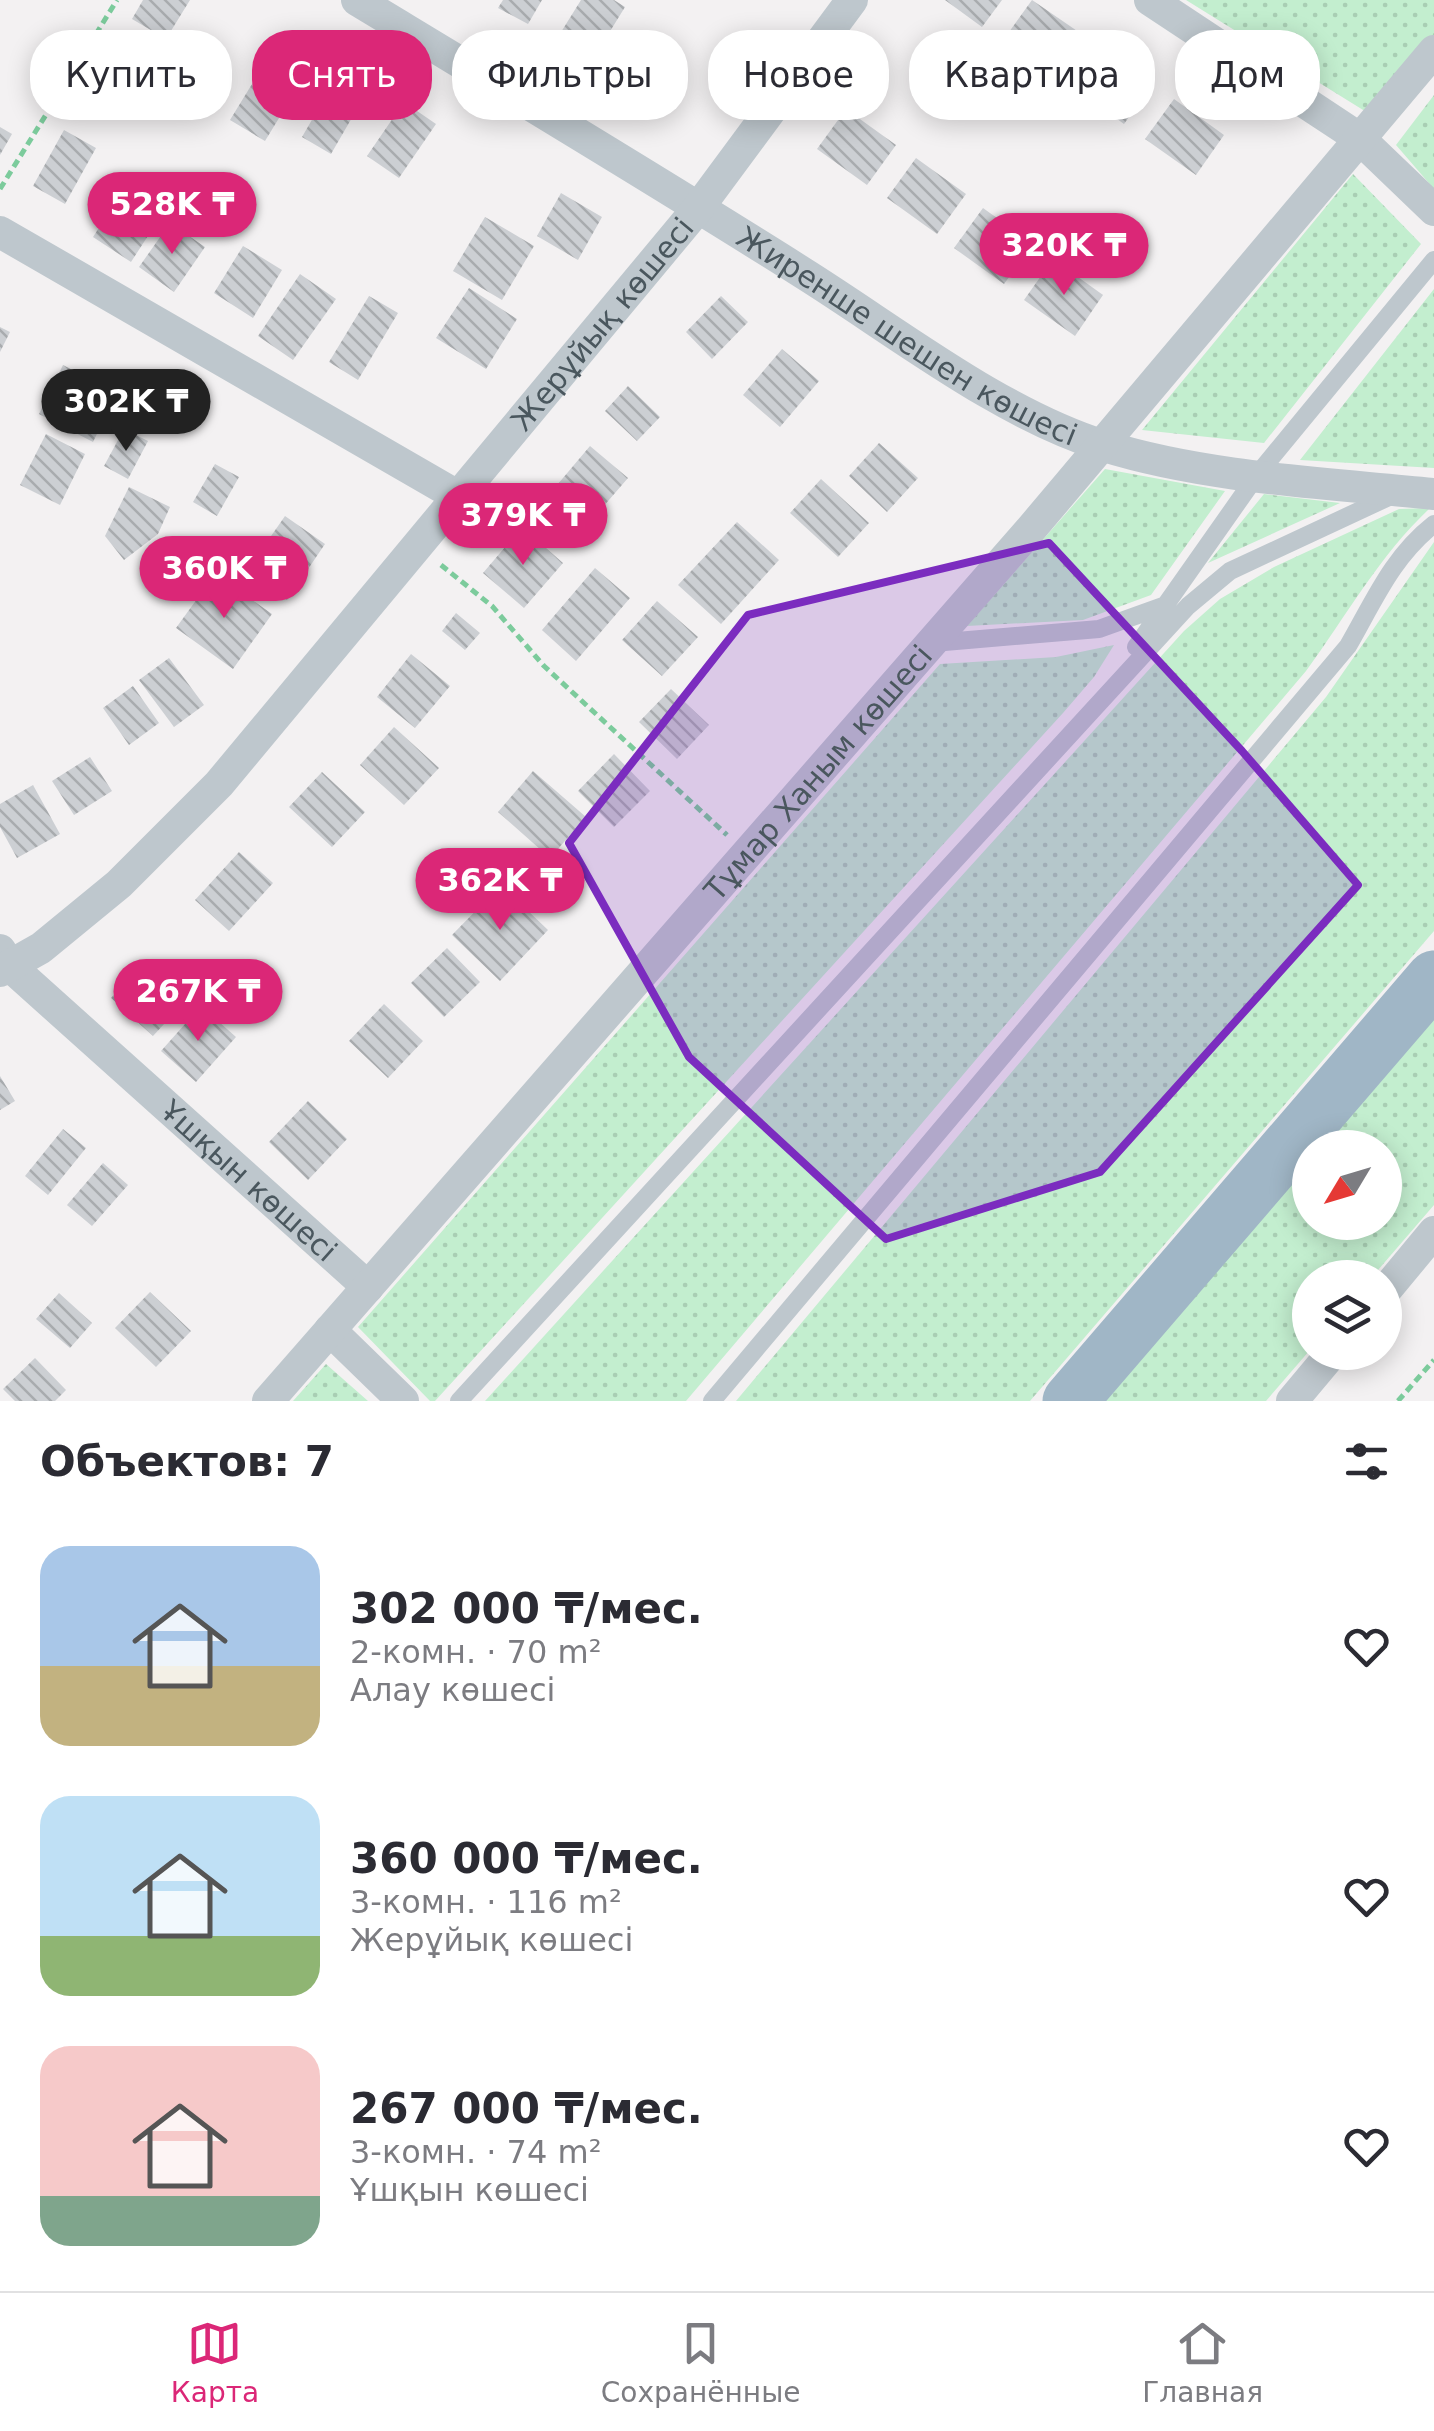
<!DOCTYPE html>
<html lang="ru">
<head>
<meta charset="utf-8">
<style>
  :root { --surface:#fff; --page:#f2f2f3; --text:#2b2b33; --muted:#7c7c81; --line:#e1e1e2; --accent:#db2777 }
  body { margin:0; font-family:"DejaVu Sans",sans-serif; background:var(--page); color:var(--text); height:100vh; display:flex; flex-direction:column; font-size:38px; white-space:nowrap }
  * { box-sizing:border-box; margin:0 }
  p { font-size:32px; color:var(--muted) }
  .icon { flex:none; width:55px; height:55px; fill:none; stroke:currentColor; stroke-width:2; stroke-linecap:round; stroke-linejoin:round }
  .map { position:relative; height:1401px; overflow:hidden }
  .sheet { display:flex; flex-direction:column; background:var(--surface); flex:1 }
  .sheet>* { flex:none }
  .top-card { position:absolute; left:30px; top:30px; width:1375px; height:90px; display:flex; gap:20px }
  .needle { width:65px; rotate:232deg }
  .controls { position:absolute; left:1292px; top:1130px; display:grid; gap:20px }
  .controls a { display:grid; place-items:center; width:110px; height:110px; border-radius:50%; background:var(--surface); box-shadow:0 5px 25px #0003; font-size:50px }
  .price { position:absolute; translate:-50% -85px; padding:0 22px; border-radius:35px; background:var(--accent); color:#fff; font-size:32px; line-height:65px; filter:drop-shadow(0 2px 5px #0008) }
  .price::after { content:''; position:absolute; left:50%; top:60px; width:30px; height:22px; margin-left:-15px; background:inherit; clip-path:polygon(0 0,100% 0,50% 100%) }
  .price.selected { background:#222; color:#fff }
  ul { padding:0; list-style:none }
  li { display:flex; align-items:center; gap:30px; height:250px; padding:0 40px }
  li span { display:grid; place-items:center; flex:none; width:280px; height:200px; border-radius:30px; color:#555 }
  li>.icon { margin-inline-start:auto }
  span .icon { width:120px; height:120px; fill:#fffc; stroke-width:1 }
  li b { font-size:42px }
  h2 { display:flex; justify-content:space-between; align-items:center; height:120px; padding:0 40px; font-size:42px }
  .chip { padding:0 35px; border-radius:40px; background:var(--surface); box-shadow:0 5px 25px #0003; font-size:35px; line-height:90px }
  .chip.selected { background:var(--accent); color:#fff }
  .dock { display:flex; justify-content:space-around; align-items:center; height:140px; border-top:2px solid var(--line); background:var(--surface); font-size:28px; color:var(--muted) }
  .dock a { display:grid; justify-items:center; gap:5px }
  .dock .selected { color:var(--accent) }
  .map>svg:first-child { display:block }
  .grass { fill:url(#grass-dots) }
  .building { fill:url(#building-back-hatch) }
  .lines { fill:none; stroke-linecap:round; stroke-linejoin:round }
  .path { stroke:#7ccb9c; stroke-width:5; stroke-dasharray:8 5; stroke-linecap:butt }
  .service { stroke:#bec7cd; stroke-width:18 }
  .minor { stroke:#bec7cd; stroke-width:32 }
  .trunk { stroke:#a0b6c6; stroke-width:55 }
  .marked { fill:#7b2cbf; fill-opacity:0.2; stroke:#7b2cbf; stroke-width:8; stroke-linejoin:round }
  .labels { text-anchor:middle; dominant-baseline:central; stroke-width:10; stroke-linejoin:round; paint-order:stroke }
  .street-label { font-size:30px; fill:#4a575e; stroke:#fff }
</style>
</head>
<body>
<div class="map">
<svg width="1434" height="1401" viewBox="0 0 1434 1401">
  <defs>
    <pattern id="grass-dots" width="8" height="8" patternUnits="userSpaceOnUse" patternTransform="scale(2.5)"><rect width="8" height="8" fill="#c3eecf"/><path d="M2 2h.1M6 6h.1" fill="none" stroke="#a9ceb4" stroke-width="1.8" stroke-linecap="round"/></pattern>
    <pattern id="building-back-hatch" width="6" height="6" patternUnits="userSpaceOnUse" patternTransform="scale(2.5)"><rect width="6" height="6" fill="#cccfd3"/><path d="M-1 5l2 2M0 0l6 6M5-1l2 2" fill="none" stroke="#a8abae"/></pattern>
  </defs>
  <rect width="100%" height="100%" fill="#f3f1f2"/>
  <path class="grass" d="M1186,0h248v51l-58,67z
    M1434,95v94l-38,-44z
    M1353,174l68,70 -157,199 -122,-13z
    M1434,289v179l-134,-8z
    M1105,469l120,22 -74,104 -68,25 -116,6z
    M1264,494l76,9 -132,60z
    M1430,508c-51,48 -83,107 -124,163l-620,730h-201l699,-770 36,-32 54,-32 125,-58z
    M1434,542v389l-404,470h-294l590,-704z
    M1114,645l-20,32 -31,36 -628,688h-5l-72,-74 582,-663 116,-7z
    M1434,1016v189l-62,72 -62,1v72l-44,51h-163l207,-240v61h75v-74l-64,-1z
    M326,1364l42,37h-75z"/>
  <path class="building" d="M143,0h47l-24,39 -34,-20z
    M503,0h39l-14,24 -30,-16z
    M581,0h33l11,7 -37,60 -35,-22z
    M945,0h57l-20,27z
    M1032,0l51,35 -28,40 -51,-36z
    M1103,47l50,36 -29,41 -50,-37z
    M266,61l35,21 -36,59 -35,-21z
    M343,66l29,17 -41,71 -29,-17z
    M1174,99l50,36 -28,40 -51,-36z
    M404,102l32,22 -37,54 -32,-22z
    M846,109l50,36 -29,40 -50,-36z
    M0,127l12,7 -12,21z
    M64,130l32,18 -31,56 -32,-18z
    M916,158l50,36 -29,40 -50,-36z
    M130,180l38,25 -37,57 -38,-25z
    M561,193l41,24 -24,43 -41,-24z
    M983,208l50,36 -29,40 -50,-36z
    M485,217l49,29 -32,54 -49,-29z
    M170,223l35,24 -31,45 -35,-25z
    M243,246l39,24 -29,48 -39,-25z
    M1053,259l50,36 -28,41 -51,-36z
    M300,274l36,25 -43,61 -35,-24z
    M469,288l48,31 -31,50 -50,-31z
    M369,296l29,17 -40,67 -29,-18z
    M721,296l27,26 -36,37 -26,-27z
    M0,327l10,5 -10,20z
    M782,349l37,32 -39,46 -37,-32z
    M63,365l54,28 -24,49 -54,-28z
    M628,386l32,31 -23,24 -32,-30z
    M124,429l24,12 -20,38 -24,-13z
    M46,434l39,20 -25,51 -40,-20z
    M879,443l39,35 -31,34 -38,-36z
    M590,446l38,32 -39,45 -37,-32z
    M215,464l24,13 -22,39 -24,-14z
    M821,479l48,44 -31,34 -48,-44z
    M129,487l41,20 -12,27 -34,26 -19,-24z
    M285,516l40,28 -38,56 -41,-28z
    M737,522l42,38 -58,64 -43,-39z
    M522,527l41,36 -39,45 -41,-35z
    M595,568l35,30 -54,63 -34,-31z
    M215,574l57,40 -39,55 -57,-41z
    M657,601l41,36 -36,39 -40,-36z
    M456,613l24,20 -15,17 -23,-19z
    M411,654l39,32 -35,42 -38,-31z
    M169,658l35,47 -30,22 -35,-47z
    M133,686l26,37 -30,22 -26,-37z
    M671,689l38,36 -32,34 -38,-37z
    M394,727l45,41 -35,37 -44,-40z
    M614,754l36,37 -36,36 -36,-36z
    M90,757l22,34 -38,24 -22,-34z
    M533,771l53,46 -36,41 -52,-46z
    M322,772l43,40 -33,35 -43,-40z
    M33,785l27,49 -43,24 -17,-31v-23z
    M239,852l34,31 -44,48 -34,-31z
    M501,885l47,45 -48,51 -48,-46z
    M447,948l33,34 -36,35 -33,-34z
    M148,959l41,38 -36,39 -42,-38z
    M384,1004l39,37 -35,37 -39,-37z
    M201,1006l35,31 -40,45 -35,-31z
    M0,1076l15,25 -15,9z
    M308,1101l39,38 -39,41 -39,-38z
    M63,1129l23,19 -38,47 -23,-19z
    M103,1163l25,22 -36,41 -25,-21z
    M150,1292l41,39 -35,36 -41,-39z
    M59,1293l33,30 -22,25 -34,-29z
    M35,1358l31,32 -11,11h-40l-12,-12z"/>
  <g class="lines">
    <path class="path" d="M0,189l117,-189
      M441,565l51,41 52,60 183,169
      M1398,1401l36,-41"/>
    <path class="service" d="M933,643l166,-14 64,-23
      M1136,647l121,-172 177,-215
      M459,1401l729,-795 42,-35 163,-76
      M712,1401l636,-755c26,-45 44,-89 86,-122"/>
    <g class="minor">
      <path id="s1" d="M357,0c149,90 299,180 446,273 94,59 196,140 301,173 103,32 223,37 330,48"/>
      <path d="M1150,0l209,138 75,72"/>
      <path d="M0,232l461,266"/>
      <path id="s2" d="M0,950l10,16 358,321"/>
      <path id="s3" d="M0,971l41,-23 78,-64 100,-100 480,-577 153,-207"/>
      <path d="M1385,1291l49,-59"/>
      <path d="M330,1330l73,71"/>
      <path id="s4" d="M268,1401l763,-872 403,-478"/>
      <path d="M1292,1401l41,-49"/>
    </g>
    <path class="trunk" d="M1070,1401l364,-423"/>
  </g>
  <path class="marked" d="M1049,543l193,208 116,134 -258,287 -214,67 -197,-182 -120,-214 179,-228z"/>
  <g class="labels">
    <g class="street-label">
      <text stroke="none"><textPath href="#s3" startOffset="888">Жерұйық көшесі</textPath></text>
      <text stroke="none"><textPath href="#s1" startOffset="645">Жиренше шешен көшесі</textPath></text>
      <text stroke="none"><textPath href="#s4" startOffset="835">Тұмар Ханым көшесі</textPath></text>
      <text stroke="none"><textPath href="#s2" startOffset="340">Ұшқын көшесі</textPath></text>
    </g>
  </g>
</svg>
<div class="controls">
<a><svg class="needle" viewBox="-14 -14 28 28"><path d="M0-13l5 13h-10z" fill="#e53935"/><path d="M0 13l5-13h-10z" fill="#7c7c81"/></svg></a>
<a><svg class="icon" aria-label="layers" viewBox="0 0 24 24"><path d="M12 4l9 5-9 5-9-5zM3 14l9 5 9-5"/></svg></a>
</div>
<b class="price" style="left:172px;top:257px">528K ₸</b>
<b class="price" style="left:1064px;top:298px">320K ₸</b>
<b class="price selected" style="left:126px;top:454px">302K ₸</b>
<b class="price" style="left:523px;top:568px">379K ₸</b>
<b class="price" style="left:224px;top:621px">360K ₸</b>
<b class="price" style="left:500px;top:933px">362K ₸</b>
<b class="price" style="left:198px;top:1044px">267K ₸</b>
<div class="top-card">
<a class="chip">Купить</a>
<a class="chip selected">Снять</a>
<a class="chip">Фильтры</a>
<a class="chip">Новое</a>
<a class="chip">Квартира</a>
<a class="chip">Дом</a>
</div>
</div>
<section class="sheet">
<h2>Объектов: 7<svg class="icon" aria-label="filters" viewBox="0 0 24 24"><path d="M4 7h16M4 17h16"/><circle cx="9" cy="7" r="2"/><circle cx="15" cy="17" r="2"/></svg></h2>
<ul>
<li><span style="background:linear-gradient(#a9c7e8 60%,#c2b280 0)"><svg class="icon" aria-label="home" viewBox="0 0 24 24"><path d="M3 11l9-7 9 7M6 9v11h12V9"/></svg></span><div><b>302 000 ₸/мес.</b><p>2-комн. · 70 m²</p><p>Алау көшесі</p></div><svg class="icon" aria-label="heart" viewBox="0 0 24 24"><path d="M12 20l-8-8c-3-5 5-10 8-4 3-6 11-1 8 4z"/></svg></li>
<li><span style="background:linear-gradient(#bfe0f5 70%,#8fb573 0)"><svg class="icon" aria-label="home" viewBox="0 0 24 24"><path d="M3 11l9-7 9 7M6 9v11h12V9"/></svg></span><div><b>360 000 ₸/мес.</b><p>3-комн. · 116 m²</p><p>Жерұйық көшесі</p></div><svg class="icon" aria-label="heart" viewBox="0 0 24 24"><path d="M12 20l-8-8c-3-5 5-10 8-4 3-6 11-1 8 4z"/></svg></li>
<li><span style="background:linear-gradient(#f6c9c9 75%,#7fa58c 0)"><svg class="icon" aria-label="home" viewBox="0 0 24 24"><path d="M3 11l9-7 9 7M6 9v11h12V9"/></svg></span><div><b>267 000 ₸/мес.</b><p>3-комн. · 74 m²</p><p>Ұшқын көшесі</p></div><svg class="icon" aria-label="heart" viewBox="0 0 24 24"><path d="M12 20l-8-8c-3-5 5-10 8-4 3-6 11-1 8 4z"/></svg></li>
</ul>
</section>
<nav class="dock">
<a class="selected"><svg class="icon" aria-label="map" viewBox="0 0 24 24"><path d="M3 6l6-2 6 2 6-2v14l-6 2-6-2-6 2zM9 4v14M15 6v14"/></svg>Карта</a>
<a><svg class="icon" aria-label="saved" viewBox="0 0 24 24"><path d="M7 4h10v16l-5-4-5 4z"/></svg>Сохранённые</a>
<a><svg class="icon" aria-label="home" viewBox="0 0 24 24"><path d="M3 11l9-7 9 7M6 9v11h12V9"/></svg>Главная</a>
</nav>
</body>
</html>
